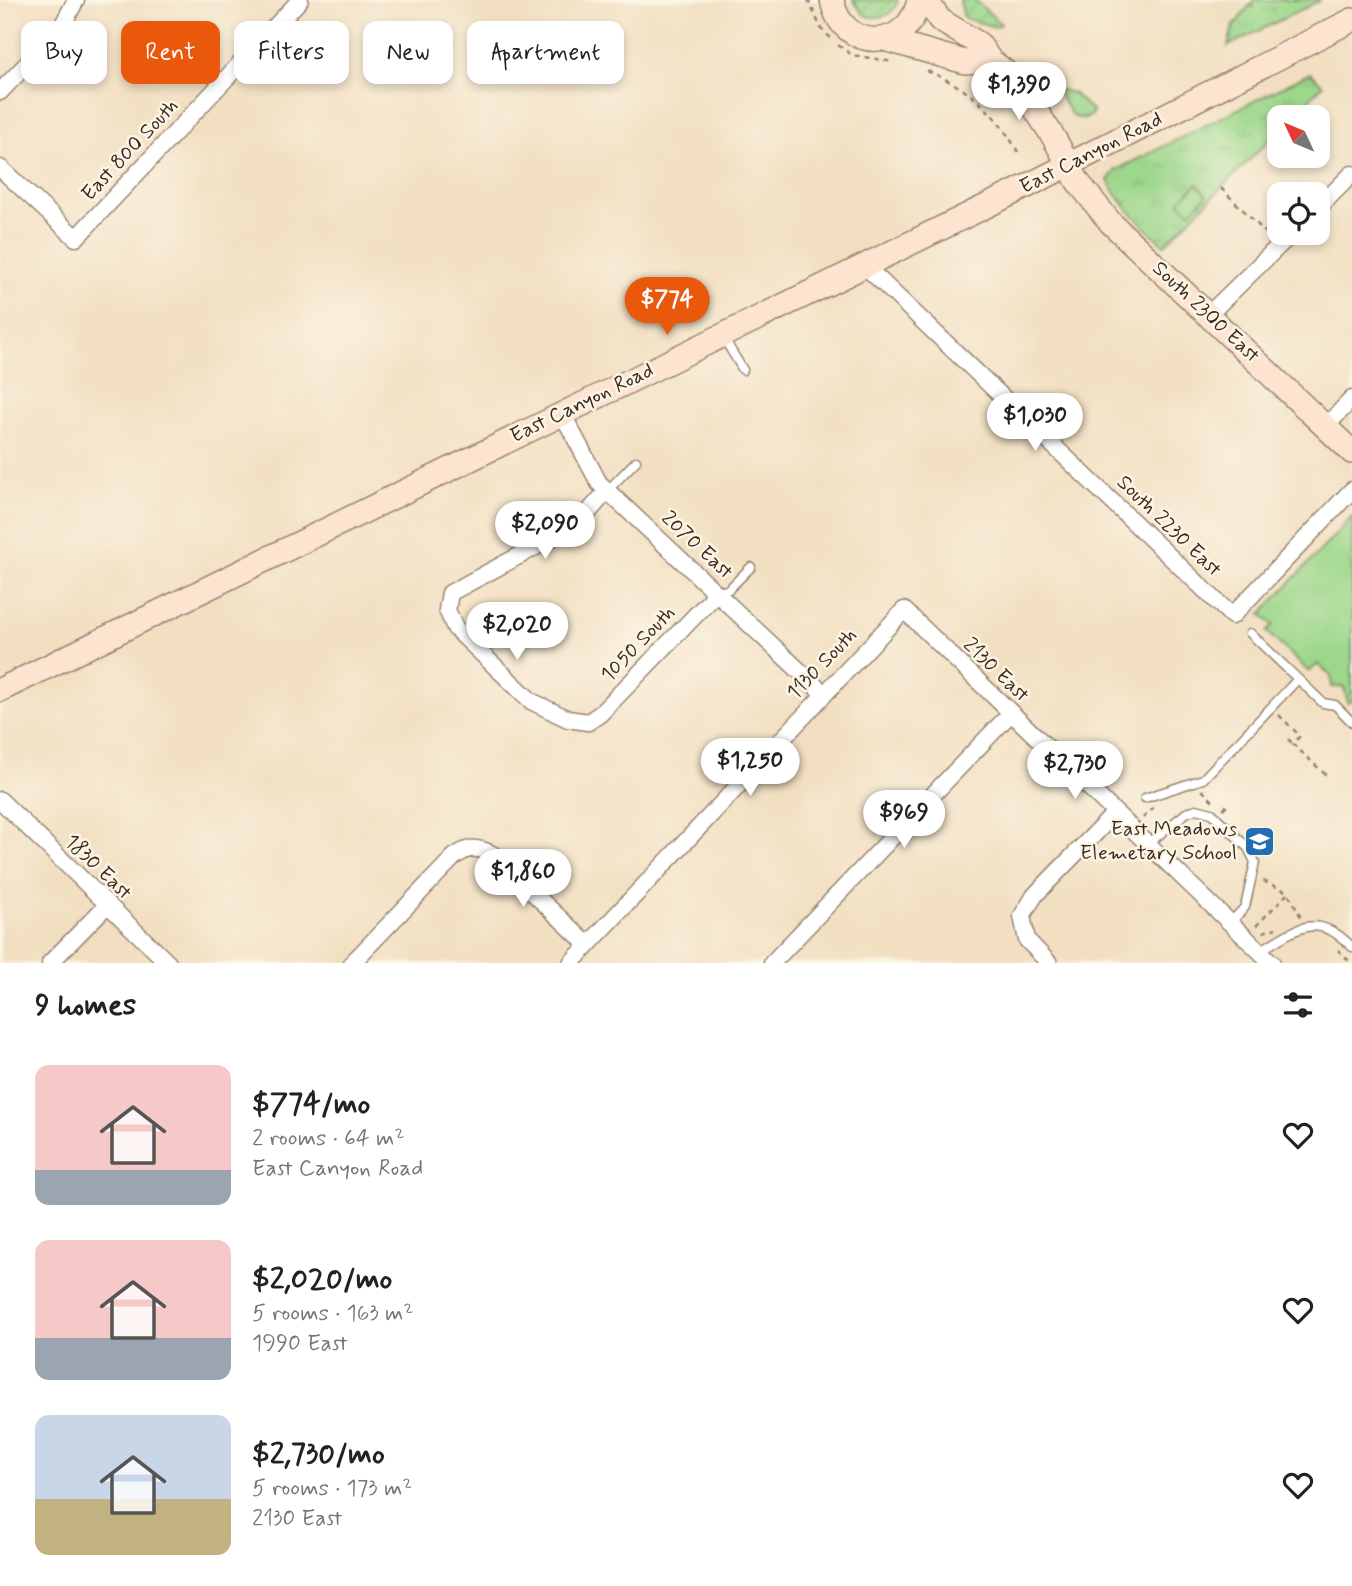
<!DOCTYPE html>
<html lang="en">
<head>
<meta charset="utf-8">
<style>
  :root { --surface:#fff; --page:#f6f6f6; --text:#222; --muted:#767676; --accent:#ea580c }
  body { margin:0; font-family:Mynerve,sans-serif; background:var(--page); color:var(--text); height:100vh; display:flex; flex-direction:column; font-size:26px; white-space:nowrap }
  * { box-sizing:border-box; margin:0 }
  p { font-size:23px; color:var(--muted) }
  .icon { flex:none; width:38px; height:38px; fill:none; stroke:currentColor; stroke-width:2; stroke-linecap:round; stroke-linejoin:round }
  .map { position:relative; height:963px; overflow:hidden }
  .details { display:flex; flex-direction:column; background:var(--surface); flex:1 }
  .details>* { flex:none }
  .hud { position:absolute; left:21px; top:21px; width:700px; height:63px; display:flex; gap:14px }
  .needle { width:46px; rotate:314deg }
  .buttons { position:absolute; left:1267px; top:105px; display:grid; gap:14px }
  .buttons a { display:grid; place-items:center; width:63px; height:63px; border-radius:14px; background:var(--surface); box-shadow:0 4px 10px #0003; font-size:35px }
  .price { position:absolute; translate:-50% -60px; padding:0 16px; border-radius:24px; background:#fff; color:#222; font-size:23px; line-height:46px; filter:drop-shadow(0 2px 4px #0008) }
  .price::after { content:''; position:absolute; left:50%; top:42px; width:21px; height:16px; margin-left:-10px; background:inherit; clip-path:polygon(0 0,100% 0,50% 100%) }
  .price.selected { background:var(--accent); color:#fff }
  ul { padding:0; list-style:none }
  li { display:flex; align-items:center; gap:21px; height:175px; padding:0 35px }
  li span { display:grid; place-items:center; flex:none; width:196px; height:140px; border-radius:14px; color:#555 }
  li>.icon { margin-inline-start:auto }
  span .icon { width:84px; height:84px; fill:#fffc; stroke-width:1 }
  li b { font-size:30px }
  h2 { display:flex; justify-content:space-between; align-items:center; height:84px; padding:0 35px; font-size:30px }
  .chip { padding:0 24px; border-radius:14px; background:var(--surface); box-shadow:0 4px 10px #0003; font-size:24px; line-height:63px }
  .chip.selected { background:var(--accent); color:#fff }
  .map>svg:first-child { display:block }
  .grass { fill:url(#grass-tufts); stroke:#6c8054; stroke-width:2 }
  .garden { fill:url(#garden-furrows); stroke:#6c8054; stroke-width:2 }
  .pitch { fill:#9cd78b; stroke:#6c8054; stroke-width:2 }
  .lines { fill:none; stroke-linecap:round; stroke-linejoin:round }
  .lane-casing { stroke:#968470; stroke-width:11 }
  .street-casing { stroke:#968470; stroke-width:19 }
  .secondary-casing { stroke:#968470; stroke-width:26 }
  .path { stroke:#968470; stroke-width:2.5; stroke-dasharray:5 5; stroke-linecap:butt }
  .lane { stroke:#fff; stroke-width:8 }
  .street { stroke:#fff; stroke-width:16 }
  .secondary { stroke:#fde4d1; stroke-width:23 }
  .labels { text-anchor:middle; dominant-baseline:central; stroke-width:5; stroke-linejoin:round; paint-order:stroke }
  .street-label { font-size:21px; fill:#3b2a1e; stroke:#fcf5e5 }
  .poi-label { font-size:21px; fill:#3b2a1e; stroke:#fcf5e5; text-anchor:end }
</style>
</head>
<body>
<div class="map">
<svg width="1352" height="963" viewBox="0 0 1352 963">
  <defs>
    <pattern id="grass-tufts" width="24" height="20" patternUnits="userSpaceOnUse" patternTransform="scale(1.75)"><rect width="24" height="20" fill="#9cd78b"/><path d="M3 7l-1-3M5 7V3M7 7l1-3M15 17l-1-3M17 17v-4M19 17l1-3" fill="none" stroke="#87b978"/></pattern>
    <pattern id="garden-furrows" width="10" height="10" patternUnits="userSpaceOnUse" patternTransform="scale(1.75)"><rect width="10" height="10" fill="#9cd78b"/><path d="M-1 1l2-2M0 10L10 0M9 11l2-2" fill="none" stroke="#87b978"/></pattern>
  </defs>
  <rect width="100%" height="100%" fill="#fcf5e5"/>
  <filter id="ink" filterUnits="userSpaceOnUse"><feTurbulence type="fractalNoise" baseFrequency=".0143" numOctaves="2"/><feDisplacementMap in="SourceGraphic" scale="14" xChannelSelector="R" yChannelSelector="G"/><feConvolveMatrix kernelMatrix="1 2 1 2 8 2 1 2 1" color-interpolation-filters="sRGB"/></filter>
  <filter id="wash" filterUnits="userSpaceOnUse"><feTurbulence type="fractalNoise" baseFrequency=".00686" numOctaves="4" result="noise"/><feDisplacementMap in="SourceGraphic" scale="28" xChannelSelector="R" yChannelSelector="G"/><feGaussianBlur stdDeviation="1.57" result="paint"/><feColorMatrix in="noise" values="0 0 0 0 0 0 0 0 0 0 0 0 0 0 0 0 0 1.4 0 .05"/><feComposite in="paint" operator="in"/></filter>
  <g filter="url(#wash)">
    <rect width="100%" height="100%" fill="#f2dfc1"/>
    <path class="grass" d="M1254,0h67l-93,46 5,-19 17,-22 4,3 -3,-4z
      M1310,73l13,12 -31,32h-13v13l-115,115c-22,-21 -42,-38 -56,-65l8,-10z
      M1056,89l17,4 20,19c-4,8 -13,7 -21,4z"/>
    <path class="garden" d="M853,0h45c-5,16 -19,21 -34,15z
      M960,0h15l26,24 -6,3 -31,-9z"/>
    <path class="pitch" d="M1197,184l10,11 -17,17 -11,-11z
      M1352,517v184l-4,2 -4,-16h-12l-1,-11 -13,-12 -9,8 -42,-40 6,-7 -12,-11z"/>
  </g>
  <g filter="url(#ink)">
    <g class="lines">
      <defs>
        <path id="lane" d="M723,337l20,33
          M607,491l29,-30
          M717,593l12,-4 22,-22
          M1250,633l73,70 12,2 17,17
          M1145,798l58,-19 95,-100
          M1148,844l38,-31 10,-4 16,4 36,35 7,14 -10,45 -15,16
          M1260,951c37,-23 57,-40 92,-4"/>
        <path id="street" d="M0,92l61,-64 15,-28
          M0,168l76,70 224,-238
          M1318,208l34,-34
          M863,264l369,352 120,-126
          M1208,315l84,-82
          M562,413l37,70 224,210
          M1326,426l26,-27
          M607,491l-29,33 -128,69 -3,17 8,18 76,73 37,18 20,3 12,-8 117,-121
          M0,800l168,163
          M50,963l57,-58
          M352,963l102,-106c14,-10 22,-11 38,-3l96,91
          M571,963l333,-353 368,353
          M772,963l239,-250
          M1049,963l-22,-23 -5,-24 13,-21 80,-82"/>
        <path id="secondary" d="M832,0c10,53 77,52 87,0
          M926,0l14,20 39,24 11,16 26,20 38,58 24,44 32,40 242,230
          M884,39l81,23 25,-2
          M0,690l1029,-505 323,-165"/>
      </defs>
      <use href="#lane" class="lane-casing"/>
      <use href="#street" class="street-casing"/>
      <use href="#secondary" class="secondary-casing"/>
      <path class="path" d="M808,0l14,30 9,8
        M838,45l14,10 42,7
        M927,71c43,17 69,42 91,81
        M1221,188l47,47
        M1279,715l21,21 -7,8 33,31
        M1288,739l5,5
        M1202,790l13,13
        M1223,809l5,-5
        M1143,818l11,-11
        M1263,881l25,11 13,25
        M1256,926l32,-33
        M1263,932l13,-4
        M1338,950l13,13"/>
      <use href="#lane" class="lane"/>
      <use href="#street" class="street"/>
      <use href="#secondary" class="secondary"/>
    </g>
  </g>
  <defs>
    <symbol id="school-square" viewBox="-11 -11 22 22"><rect x="-9" y="-9" width="18" height="18" rx="4" fill="#1f6fb2" stroke="#fcf5e5"/><path d="M0-5L7-2L0 1L-7-2ZM-4 1L0 2.5L4 1V4Q0 6-4 4Z" fill="#fff"/></symbol>
  </defs>
  <g fill-rule="evenodd">
    <use href="#school-square" x="1242" y="824" width="35" height="35"/>
  </g>
  <g class="labels">
    <g class="street-label">
      <text transform="translate(130 150) rotate(-47)">East 800 South</text>
      <text transform="translate(1091 153) rotate(-27)">East Canyon Road</text>
      <text transform="translate(1206 312) rotate(43)">South 2300 East</text>
      <text transform="translate(582 403) rotate(-26)">East Canyon Road</text>
      <text transform="translate(1169 526) rotate(44)">South 2230 East</text>
      <text transform="translate(697 545) rotate(43)">2070 East</text>
      <text transform="translate(638 644) rotate(-46)">1050 South</text>
      <text transform="translate(822 664) rotate(-46)">1130 South</text>
      <text transform="translate(996 670) rotate(44)">2130 East</text>
      <text transform="translate(98 867) rotate(44)">1830 East</text>
    </g>
    <g class="poi-label">
      <text x="1237" y="829">East Meadows<tspan x="1237" dy="24">Elemetary School</tspan></text>
    </g>
  </g>
</svg>
<div class="buttons">
<a><svg class="needle" viewBox="-14 -14 28 28"><path d="M0-13l5 13h-10z" fill="#e53935"/><path d="M0 13l5-13h-10z" fill="#767676"/></svg></a>
<a><svg class="icon" aria-label="locate" viewBox="0 0 24 24"><circle cx="12" cy="12" r="6"/><path d="M12 2v4M12 18v4M2 12h4M18 12h4"/></svg></a>
</div>
<b class="price" style="left:1019px;top:122px">$1,390</b>
<b class="price selected" style="left:667px;top:337px">$774</b>
<b class="price" style="left:1035px;top:453px">$1,030</b>
<b class="price" style="left:545px;top:561px">$2,090</b>
<b class="price" style="left:517px;top:662px">$2,020</b>
<b class="price" style="left:750px;top:798px">$1,250</b>
<b class="price" style="left:1075px;top:801px">$2,730</b>
<b class="price" style="left:904px;top:850px">$969</b>
<b class="price" style="left:523px;top:909px">$1,860</b>
<div class="hud">
<a class="chip">Buy</a>
<a class="chip selected">Rent</a>
<a class="chip">Filters</a>
<a class="chip">New</a>
<a class="chip">Apartment</a>
</div>
</div>
<section class="details">
<h2>9 homes<svg class="icon" aria-label="filters" viewBox="0 0 24 24"><path d="M4 7h16M4 17h16"/><circle cx="9" cy="7" r="2"/><circle cx="15" cy="17" r="2"/></svg></h2>
<ul>
<li><span style="background:linear-gradient(#f6c9c9 75%,#9aa5b1 0)"><svg class="icon" aria-label="home" viewBox="0 0 24 24"><path d="M3 11l9-7 9 7M6 9v11h12V9"/></svg></span><div><b>$774/mo</b><p>2 rooms · 64 m²</p><p>East Canyon Road</p></div><svg class="icon" aria-label="heart" viewBox="0 0 24 24"><path d="M12 20l-8-8c-3-5 5-10 8-4 3-6 11-1 8 4z"/></svg></li>
<li><span style="background:linear-gradient(#f6c9c9 70%,#9aa5b1 0)"><svg class="icon" aria-label="home" viewBox="0 0 24 24"><path d="M3 11l9-7 9 7M6 9v11h12V9"/></svg></span><div><b>$2,020/mo</b><p>5 rooms · 163 m²</p><p>1990 East</p></div><svg class="icon" aria-label="heart" viewBox="0 0 24 24"><path d="M12 20l-8-8c-3-5 5-10 8-4 3-6 11-1 8 4z"/></svg></li>
<li><span style="background:linear-gradient(#c9d6e8 60%,#c2b280 0)"><svg class="icon" aria-label="home" viewBox="0 0 24 24"><path d="M3 11l9-7 9 7M6 9v11h12V9"/></svg></span><div><b>$2,730/mo</b><p>5 rooms · 173 m²</p><p>2130 East</p></div><svg class="icon" aria-label="heart" viewBox="0 0 24 24"><path d="M12 20l-8-8c-3-5 5-10 8-4 3-6 11-1 8 4z"/></svg></li>
</ul>
</section>
</body>
</html>
